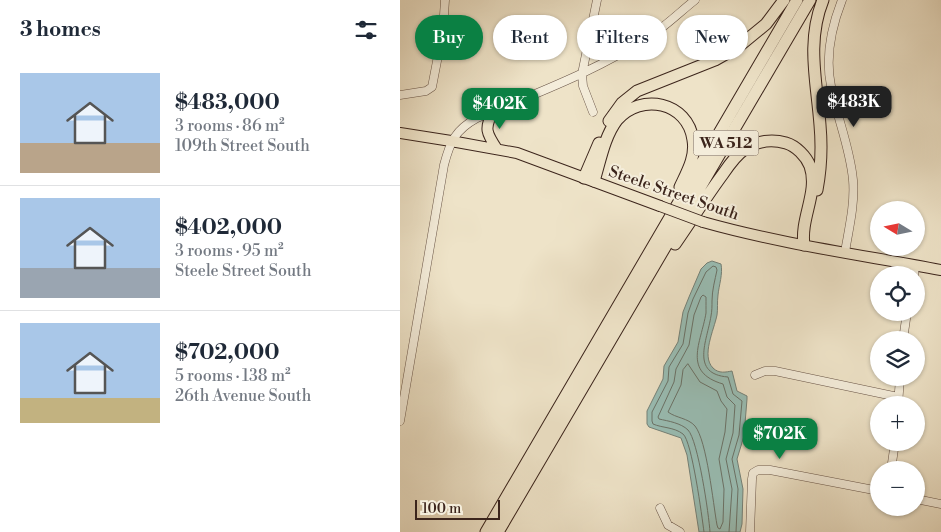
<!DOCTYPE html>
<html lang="en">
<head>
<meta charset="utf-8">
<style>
  :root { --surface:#fff; --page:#f6f6f7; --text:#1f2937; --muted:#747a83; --line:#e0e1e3; --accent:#0b8043 }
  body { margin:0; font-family:"Libre Bodoni",serif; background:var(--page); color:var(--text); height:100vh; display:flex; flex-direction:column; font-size:19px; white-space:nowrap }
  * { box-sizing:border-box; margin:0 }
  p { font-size:16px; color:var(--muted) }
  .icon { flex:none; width:28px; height:28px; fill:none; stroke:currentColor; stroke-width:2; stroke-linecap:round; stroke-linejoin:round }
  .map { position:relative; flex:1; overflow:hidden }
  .sheet { display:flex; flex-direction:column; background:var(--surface); width:400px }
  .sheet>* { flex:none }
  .guide { position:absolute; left:15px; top:15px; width:450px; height:45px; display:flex; gap:10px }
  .needle { width:32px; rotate:280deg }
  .fabs { position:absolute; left:470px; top:201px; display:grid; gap:10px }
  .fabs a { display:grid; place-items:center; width:55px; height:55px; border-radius:50%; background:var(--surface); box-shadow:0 1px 4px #0004; font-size:25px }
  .scale { position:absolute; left:15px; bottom:12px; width:85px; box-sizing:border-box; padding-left:5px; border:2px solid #3c251c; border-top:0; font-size:14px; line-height:18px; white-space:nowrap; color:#3c251c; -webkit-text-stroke:4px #f4eddb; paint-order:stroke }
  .price { position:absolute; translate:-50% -42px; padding:0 11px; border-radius:10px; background:var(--accent); color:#fff; font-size:16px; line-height:32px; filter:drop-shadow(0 1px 2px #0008) }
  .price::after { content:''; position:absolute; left:50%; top:30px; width:15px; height:11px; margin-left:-8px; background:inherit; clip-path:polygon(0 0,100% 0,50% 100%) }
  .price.active { background:#222; color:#fff }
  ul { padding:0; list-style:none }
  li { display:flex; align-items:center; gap:15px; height:125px; padding:0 20px }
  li+li { border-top:1px solid var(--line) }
  li span { display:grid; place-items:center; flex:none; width:140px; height:100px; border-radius:0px; color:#555 }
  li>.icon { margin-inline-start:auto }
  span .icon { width:60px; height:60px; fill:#fffc; stroke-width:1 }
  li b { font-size:21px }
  h2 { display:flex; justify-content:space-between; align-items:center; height:60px; padding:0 20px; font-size:21px }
  .chip { padding:0 18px; border-radius:22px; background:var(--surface); box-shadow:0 1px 4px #0004; font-size:18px; line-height:45px }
  .chip.active { background:var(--accent); color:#fff }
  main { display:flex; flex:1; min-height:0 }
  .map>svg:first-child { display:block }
  .water { fill:#99beb5; stroke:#748178 }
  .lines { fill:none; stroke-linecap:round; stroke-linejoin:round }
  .shore { stroke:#6a7268; stroke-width:1 }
  .minor-casing { stroke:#685447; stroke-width:9 }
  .major-casing { stroke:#3c251c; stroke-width:12 }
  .highway-casing { stroke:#3c251c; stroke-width:13 }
  .minor { stroke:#f4eddb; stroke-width:8 }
  .major { stroke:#eee3c8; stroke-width:10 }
  .highway { stroke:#eee3c8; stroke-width:11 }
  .major-bridge-casing { stroke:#3c251c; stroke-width:12; stroke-linecap:butt }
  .major-bridge { stroke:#eee3c8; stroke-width:10 }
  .labels { text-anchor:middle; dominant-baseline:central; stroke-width:4; stroke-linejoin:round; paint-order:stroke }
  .shield { fill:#f4eddb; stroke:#736155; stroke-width:1 }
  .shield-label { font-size:15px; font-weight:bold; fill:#3c251c }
  .street-label { font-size:16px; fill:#3c251c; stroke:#f4eddb }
</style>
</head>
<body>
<main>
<section class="sheet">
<h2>3 homes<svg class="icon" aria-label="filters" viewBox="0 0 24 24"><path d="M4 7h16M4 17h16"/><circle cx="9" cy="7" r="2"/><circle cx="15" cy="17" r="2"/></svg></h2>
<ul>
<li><span style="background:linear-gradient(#a9c7e8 70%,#b9a48a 0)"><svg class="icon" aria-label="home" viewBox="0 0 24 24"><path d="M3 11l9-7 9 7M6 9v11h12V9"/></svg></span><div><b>$483,000</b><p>3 rooms · 86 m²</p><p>109th Street South</p></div></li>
<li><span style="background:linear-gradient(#a9c7e8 70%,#9aa5b1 0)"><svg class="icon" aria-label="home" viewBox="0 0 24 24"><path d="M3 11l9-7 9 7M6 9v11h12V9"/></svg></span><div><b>$402,000</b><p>3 rooms · 95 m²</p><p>Steele Street South</p></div></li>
<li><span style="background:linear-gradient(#a9c7e8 75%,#c2b280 0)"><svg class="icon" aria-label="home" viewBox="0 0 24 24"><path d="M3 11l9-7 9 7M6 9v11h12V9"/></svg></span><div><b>$702,000</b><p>5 rooms · 138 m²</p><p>26th Avenue South</p></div></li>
</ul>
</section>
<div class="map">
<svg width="541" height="532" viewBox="0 0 541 532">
  <rect width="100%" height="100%" fill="#eee3c8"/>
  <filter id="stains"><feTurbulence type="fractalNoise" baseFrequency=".004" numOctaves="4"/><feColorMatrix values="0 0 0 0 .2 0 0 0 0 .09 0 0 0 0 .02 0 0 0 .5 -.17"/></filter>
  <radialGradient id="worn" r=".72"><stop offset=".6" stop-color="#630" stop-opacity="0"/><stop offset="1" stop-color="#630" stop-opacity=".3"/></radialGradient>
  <path class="water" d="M312,261l9,3c2,10 -2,21 -3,31 -1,7 0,14 -1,20 -3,15 -16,41 -4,53 6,6 13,4 19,3l5,20 10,5v3l-3,37 -7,23 6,30 -1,35 -2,8h-41l-12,-77 -6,-17 -32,-11 -2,-3v-13l16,-32 1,-13 14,-24 5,-30 6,-15 12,-28 6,-6z"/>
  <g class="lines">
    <path class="shore" d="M288,364l12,18 17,9 4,10 6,8 -2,23 -6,27 5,30 -1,33 -3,7 -2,-1 -1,-3c-4,-22 -10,-84 -22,-99 -7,-8 -19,-8 -27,-14l13,-27 2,-15z
      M304,532c-2,-15 -12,-91 -21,-98 -9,-7 -21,-6 -30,-10l-1,-3v-9l16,-31 1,-14 14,-23 5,-31 5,-14 13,-27 7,-6 3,1 1,3c-2,10 -5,20 -5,31 0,5 0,10 -1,15 -4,25 -21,58 17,61l5,17 9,7 -3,34 -7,24 6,30 -2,43
      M310,532c-1,-17 -12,-92 -22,-102 -7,-7 -20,-9 -29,-11l-1,-2 16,-35 2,-13 13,-24 5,-30 7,-18 2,-2 3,2c0,6 0,11 0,16 -5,30 -24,59 17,71l4,13 8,8 -2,28 -7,26 6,30 -3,43"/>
    <defs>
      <path id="minor" d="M442,0c-11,28 -17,57 -11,86 6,32 19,61 22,94 2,24 -4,48 -8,72
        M0,95l26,-4 6,-4 11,-57 2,-30
        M193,112l-10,-26 -1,-12 15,-74
        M514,275l1,-10
        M503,340l4,-28
        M355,375l10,-4h10l123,26
        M498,405l2,-27
        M0,421l44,-256c6,-23 11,-35 33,-47 60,-25 122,-48 176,-84 15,-10 28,-23 42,-34
        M491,470l4,-28
        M516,499l25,5
        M260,508l8,17 12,7
        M350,532l2,-53 1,-6 5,-3h12l109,21"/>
      <path id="major" d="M94,111c-11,17 -7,23 3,38
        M0,133l51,8 66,12 143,53
        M303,222c78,22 159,33 238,48"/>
      <path id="highway" d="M209,121l13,-18 15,-12 78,-31 23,-13 28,-23 18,-24
        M184,178l15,-35
        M194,181c6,-19 10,-44 23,-61 24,-28 71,-18 76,20 3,17 -6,32 -13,47
        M417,190c4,-21 5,-43 3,-65 -3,-42 -14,-83 3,-125
        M275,244c16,-23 31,-47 48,-70 6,-9 13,-19 22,-25 12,-8 27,-10 41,-6 10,3 20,13 24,23 9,26 -10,52 -6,79
        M86,532l311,-532
        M98,532l312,-532"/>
    </defs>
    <use href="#minor" class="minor-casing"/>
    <use href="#major" class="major-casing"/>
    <use href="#highway" class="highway-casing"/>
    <use href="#minor" class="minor"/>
    <use href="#major" class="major"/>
    <use href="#highway" class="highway"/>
    <defs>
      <path id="major-bridge" d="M260,206l43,16"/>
    </defs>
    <use href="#major-bridge" class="major-bridge-casing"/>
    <use href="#major-bridge" class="major-bridge"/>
  </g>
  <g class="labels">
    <rect class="shield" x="293.5" y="130.5" width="65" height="25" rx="4"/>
    <g class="shield-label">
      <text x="326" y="143">WA 512</text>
    </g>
    <g class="street-label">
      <text transform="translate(274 193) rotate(19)">Steele Street South</text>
    </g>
  </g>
  <rect width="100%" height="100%" filter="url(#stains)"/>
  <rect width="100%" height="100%" fill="url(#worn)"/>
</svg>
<div class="fabs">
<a><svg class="needle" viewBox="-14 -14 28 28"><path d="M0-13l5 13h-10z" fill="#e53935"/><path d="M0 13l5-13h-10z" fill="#747a83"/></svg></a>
<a><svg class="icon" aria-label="locate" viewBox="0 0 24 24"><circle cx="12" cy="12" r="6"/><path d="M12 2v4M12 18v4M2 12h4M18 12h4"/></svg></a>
<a><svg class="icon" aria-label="layers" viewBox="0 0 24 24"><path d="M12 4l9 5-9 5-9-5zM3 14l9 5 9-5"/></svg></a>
<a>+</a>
<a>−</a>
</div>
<div class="scale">100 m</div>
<b class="price active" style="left:454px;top:128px">$483K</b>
<b class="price" style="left:100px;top:130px">$402K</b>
<b class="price" style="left:380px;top:460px">$702K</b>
<div class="guide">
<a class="chip active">Buy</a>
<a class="chip">Rent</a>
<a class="chip">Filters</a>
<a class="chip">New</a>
</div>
</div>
</main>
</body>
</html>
